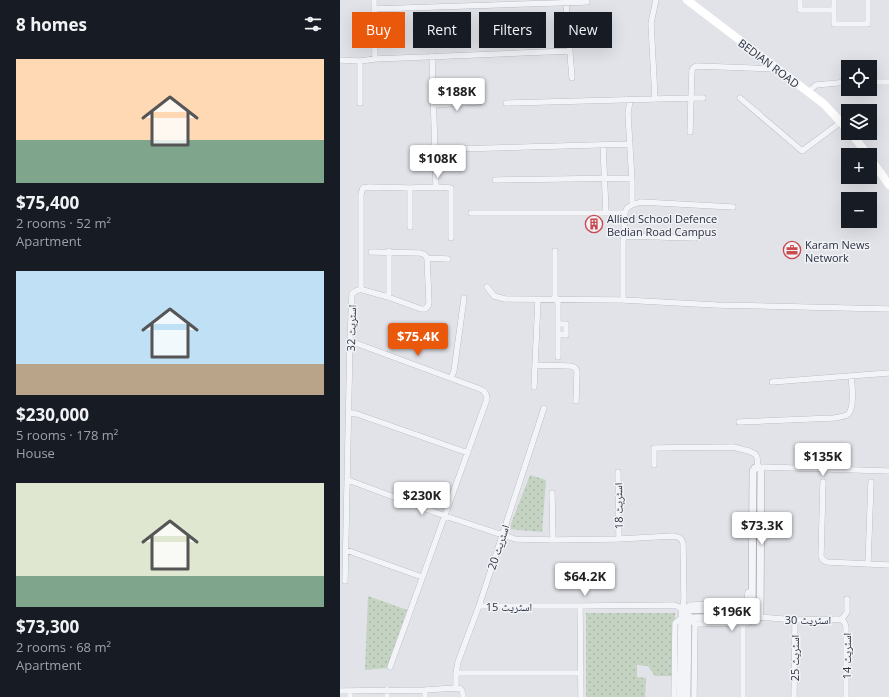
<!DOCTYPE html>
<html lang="en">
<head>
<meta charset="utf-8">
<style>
  :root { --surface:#171b24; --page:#20242c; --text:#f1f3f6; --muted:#9ea1a6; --accent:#ea580c }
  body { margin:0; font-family:"Open Sans","Noto Naskh Arabic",sans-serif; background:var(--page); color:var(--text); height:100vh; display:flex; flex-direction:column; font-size:15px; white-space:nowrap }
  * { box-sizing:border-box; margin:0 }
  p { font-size:13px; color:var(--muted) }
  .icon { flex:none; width:22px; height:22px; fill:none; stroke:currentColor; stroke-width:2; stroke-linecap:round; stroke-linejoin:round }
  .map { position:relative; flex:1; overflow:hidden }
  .drawer { display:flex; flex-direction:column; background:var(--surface); width:340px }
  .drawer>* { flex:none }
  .top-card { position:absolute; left:12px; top:12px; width:380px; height:36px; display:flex; gap:8px }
  .tools { position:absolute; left:501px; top:60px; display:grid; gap:8px }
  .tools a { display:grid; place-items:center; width:36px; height:36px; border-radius:0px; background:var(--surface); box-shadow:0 4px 16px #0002; font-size:20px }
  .price { position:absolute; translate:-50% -34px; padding:0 9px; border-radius:4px; background:#fff; color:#222; font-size:13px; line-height:26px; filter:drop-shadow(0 1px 2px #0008) }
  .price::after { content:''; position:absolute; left:50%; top:24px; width:12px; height:9px; margin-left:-6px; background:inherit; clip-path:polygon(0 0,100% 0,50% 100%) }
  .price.active { background:var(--accent); color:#fff }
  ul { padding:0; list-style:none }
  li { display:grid; align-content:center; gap:8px; height:212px; padding:0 16px }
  li span { display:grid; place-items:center; height:124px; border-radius:0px; color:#555 }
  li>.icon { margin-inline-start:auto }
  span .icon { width:72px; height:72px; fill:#fffc; stroke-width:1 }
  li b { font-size:17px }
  h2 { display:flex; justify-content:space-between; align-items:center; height:48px; padding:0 16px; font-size:17px }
  .chip { padding:0 14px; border-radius:0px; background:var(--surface); box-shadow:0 4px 16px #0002; font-size:14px; line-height:36px }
  .chip.active { background:var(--accent); color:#fff }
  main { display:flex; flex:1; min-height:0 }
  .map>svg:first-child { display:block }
  .park { fill:url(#park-dots) }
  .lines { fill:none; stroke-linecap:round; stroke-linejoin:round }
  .minor-casing { stroke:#a6a9b3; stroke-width:6 }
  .tertiary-casing { stroke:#a6a9b3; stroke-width:8 }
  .minor { stroke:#f3f4f7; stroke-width:5.5 }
  .tertiary { stroke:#f3f4f7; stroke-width:7 }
  .secondary { stroke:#fff; stroke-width:8 }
  .labels { text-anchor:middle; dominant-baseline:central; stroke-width:3; stroke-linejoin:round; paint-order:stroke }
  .street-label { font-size:11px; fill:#2a2f40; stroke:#f0f2f6 }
  .poi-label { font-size:11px; fill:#2a2f40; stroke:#f0f2f6; text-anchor:start }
</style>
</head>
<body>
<main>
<section class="drawer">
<h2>8 homes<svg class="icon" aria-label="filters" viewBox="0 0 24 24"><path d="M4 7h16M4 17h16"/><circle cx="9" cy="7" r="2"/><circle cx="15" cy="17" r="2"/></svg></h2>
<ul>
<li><span style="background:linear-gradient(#ffd9b3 65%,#7fa58c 0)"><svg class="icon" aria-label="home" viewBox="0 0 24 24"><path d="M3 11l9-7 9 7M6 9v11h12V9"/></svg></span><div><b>$75,400</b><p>2 rooms · 52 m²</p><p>Apartment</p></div></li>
<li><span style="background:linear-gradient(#bfe0f5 75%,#b9a48a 0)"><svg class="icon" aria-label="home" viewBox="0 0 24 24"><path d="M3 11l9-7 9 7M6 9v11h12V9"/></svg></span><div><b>$230,000</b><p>5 rooms · 178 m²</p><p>House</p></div></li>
<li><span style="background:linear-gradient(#dfe7d0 75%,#7fa58c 0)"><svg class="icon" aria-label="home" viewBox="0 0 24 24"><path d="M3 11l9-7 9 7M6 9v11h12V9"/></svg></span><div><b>$73,300</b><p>2 rooms · 68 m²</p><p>Apartment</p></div></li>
</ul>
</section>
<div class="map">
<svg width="549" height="697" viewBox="0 0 549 697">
  <defs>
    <pattern id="park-dots" width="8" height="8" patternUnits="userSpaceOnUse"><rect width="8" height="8" fill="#c4d3c2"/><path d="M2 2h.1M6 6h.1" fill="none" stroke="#a9b5a8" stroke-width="1.8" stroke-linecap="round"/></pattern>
  </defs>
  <rect width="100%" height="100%" fill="#e1e3e9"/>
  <path class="park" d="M190,475l16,5 -4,52 -33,-3z
    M28,596l39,14 -20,58 -22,2z
    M246,613h89l-1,63h-19l-7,-10 -11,-1v12l9,1 -1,19h-59z"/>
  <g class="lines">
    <defs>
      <path id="minor" d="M34,0l1,59
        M316,0l-5,23 4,76 36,-1 1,-28 2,-3 3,-1 80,3
        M460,0v10h34
        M494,0v24h34v-24
        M226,3l6,75
        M34,9l213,-7
        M92,56l4,131
        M0,60l20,1 15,-2 195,-8
        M530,82h19
        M468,92l8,-7 32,-3
        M400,98l54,46 8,7 39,-29
        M20,103v-42
        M166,103l149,-4
        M94,105l45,-3
        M350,132l1,-34h12
        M263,145l3,68
        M116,149l174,-5
        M155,180l136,-2
        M292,205l9,-3 92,5
        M131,213h154
        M70,227v-39
        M284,236l71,2
        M31,252l49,1 5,2 2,3 21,1
        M147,287l7,9 11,3 118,1 93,5 173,4
        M21,289v-95l2,-6 6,-1 41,1 26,-1 15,1v50
        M48,297l1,-3v-43
        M215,300v-49
        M283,300v-57l2,-30 2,-5 5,-3v-24l-4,-67 2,-14
        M218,324h8v11l-8,-1
        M10,341l130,48c5,2 7,5 7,10l-97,268
        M218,357v-57
        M195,365l35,1c4,0 6,2 7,6l-1,29
        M111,378l3,-7 10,-73
        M432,382l117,-9
        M194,387l4,-87
        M9,413l8,1 111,39
        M399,422l95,-4c4,-1 9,-1 13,-3 8,-5 5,-30 4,-39
        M314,465v-17l79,-1 16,4 6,3 2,3 1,10 131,4
        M278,472l1,67
        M8,480l97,36 70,23 38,1 66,-1 54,-3c5,1 8,1 10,7l1,57 -2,10
        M483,482l-2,74 2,4 4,2 62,3
        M212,493l1,47
        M6,550l76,27
        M528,564l3,-82
        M5,581l5,-240 2,-47c3,-3 7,-5 11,-4l25,7 33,12h4l3,-3 1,-3 -2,-45
        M407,603l1,-11
        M139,606h101l94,-1 5,2 3,3
        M240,606l1,91
        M342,610l9,-5 56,-2 5,6
        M420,617l35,3 43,-1c5,0 7,3 8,8v70
        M348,618l7,6 -1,73
        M502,619l5,-7v-13
        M355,624l53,-1 3,-2 1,-4
        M116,673h125
        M116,688v-15l2,-11 21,-56 65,-198
        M47,690v7
        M85,690v7
        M0,691l85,-1 31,-2 5,1 2,5v3
        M10,691v6
        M334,697l1,-74 7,-5
        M403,697v-74
        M454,697l1,-77"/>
      <path id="tertiary" d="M342,618l78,-1 1,-146v-2l-3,-2 -3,1 -2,3 -1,146
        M340,697l2,-87 73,-1
        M347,697l1,-82"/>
    </defs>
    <use href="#minor" class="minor-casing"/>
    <use href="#tertiary" class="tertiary-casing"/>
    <use href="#minor" class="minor"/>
    <use href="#tertiary" class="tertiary"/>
    <path class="secondary" d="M347,0l137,104 24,26
      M511,133l17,22
      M530,158l19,27"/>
  </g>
  <defs>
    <symbol id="building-ring" viewBox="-11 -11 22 22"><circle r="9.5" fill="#f0f2f6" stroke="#c94a4e" stroke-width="1.5"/><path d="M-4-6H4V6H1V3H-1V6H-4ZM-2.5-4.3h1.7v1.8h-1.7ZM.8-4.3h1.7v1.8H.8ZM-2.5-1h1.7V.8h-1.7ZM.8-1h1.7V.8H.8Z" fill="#c94a4e"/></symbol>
    <symbol id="office-ring" viewBox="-11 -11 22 22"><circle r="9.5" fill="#f0f2f6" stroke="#c94a4e" stroke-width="1.5"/><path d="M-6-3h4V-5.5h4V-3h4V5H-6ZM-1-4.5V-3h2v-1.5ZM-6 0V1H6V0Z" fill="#c94a4e"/></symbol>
  </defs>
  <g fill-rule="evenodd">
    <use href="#building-ring" x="244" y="214" width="20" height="20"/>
    <use href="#office-ring" x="442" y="240" width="20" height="20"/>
  </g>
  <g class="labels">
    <g class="street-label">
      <text transform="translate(429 63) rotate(37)">BEDIAN ROAD</text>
      <text transform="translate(11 328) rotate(-88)">اسٹریٹ 32</text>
      <text transform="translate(278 506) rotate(-91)">اسٹریٹ 18</text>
      <text transform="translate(158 547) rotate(-72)">اسٹریٹ 20</text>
      <text x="169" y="606">اسٹریٹ 15</text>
      <text x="468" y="619">اسٹریٹ 30</text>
      <text transform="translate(506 656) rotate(-90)">اسٹریٹ 14</text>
      <text transform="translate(454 658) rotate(-90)">اسٹریٹ 25</text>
    </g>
    <g class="poi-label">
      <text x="267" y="218">Allied School Defence<tspan x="267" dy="13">Bedian Road Campus</tspan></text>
      <text x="465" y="244">Karam News<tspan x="465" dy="13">Network</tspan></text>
    </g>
  </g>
</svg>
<div class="tools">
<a><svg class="icon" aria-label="locate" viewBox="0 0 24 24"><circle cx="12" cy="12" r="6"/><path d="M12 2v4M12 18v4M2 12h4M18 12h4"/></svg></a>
<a><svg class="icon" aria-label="layers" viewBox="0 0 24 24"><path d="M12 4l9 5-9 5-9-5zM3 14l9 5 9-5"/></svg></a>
<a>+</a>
<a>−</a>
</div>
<b class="price" style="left:117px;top:112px">$188K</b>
<b class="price" style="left:98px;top:179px">$108K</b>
<b class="price active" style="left:78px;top:357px">$75.4K</b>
<b class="price" style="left:483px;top:477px">$135K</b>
<b class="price" style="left:82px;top:516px">$230K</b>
<b class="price" style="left:422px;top:546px">$73.3K</b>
<b class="price" style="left:245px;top:597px">$64.2K</b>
<b class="price" style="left:392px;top:632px">$196K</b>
<div class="top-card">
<a class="chip active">Buy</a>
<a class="chip">Rent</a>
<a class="chip">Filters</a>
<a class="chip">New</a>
</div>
</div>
</main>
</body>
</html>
